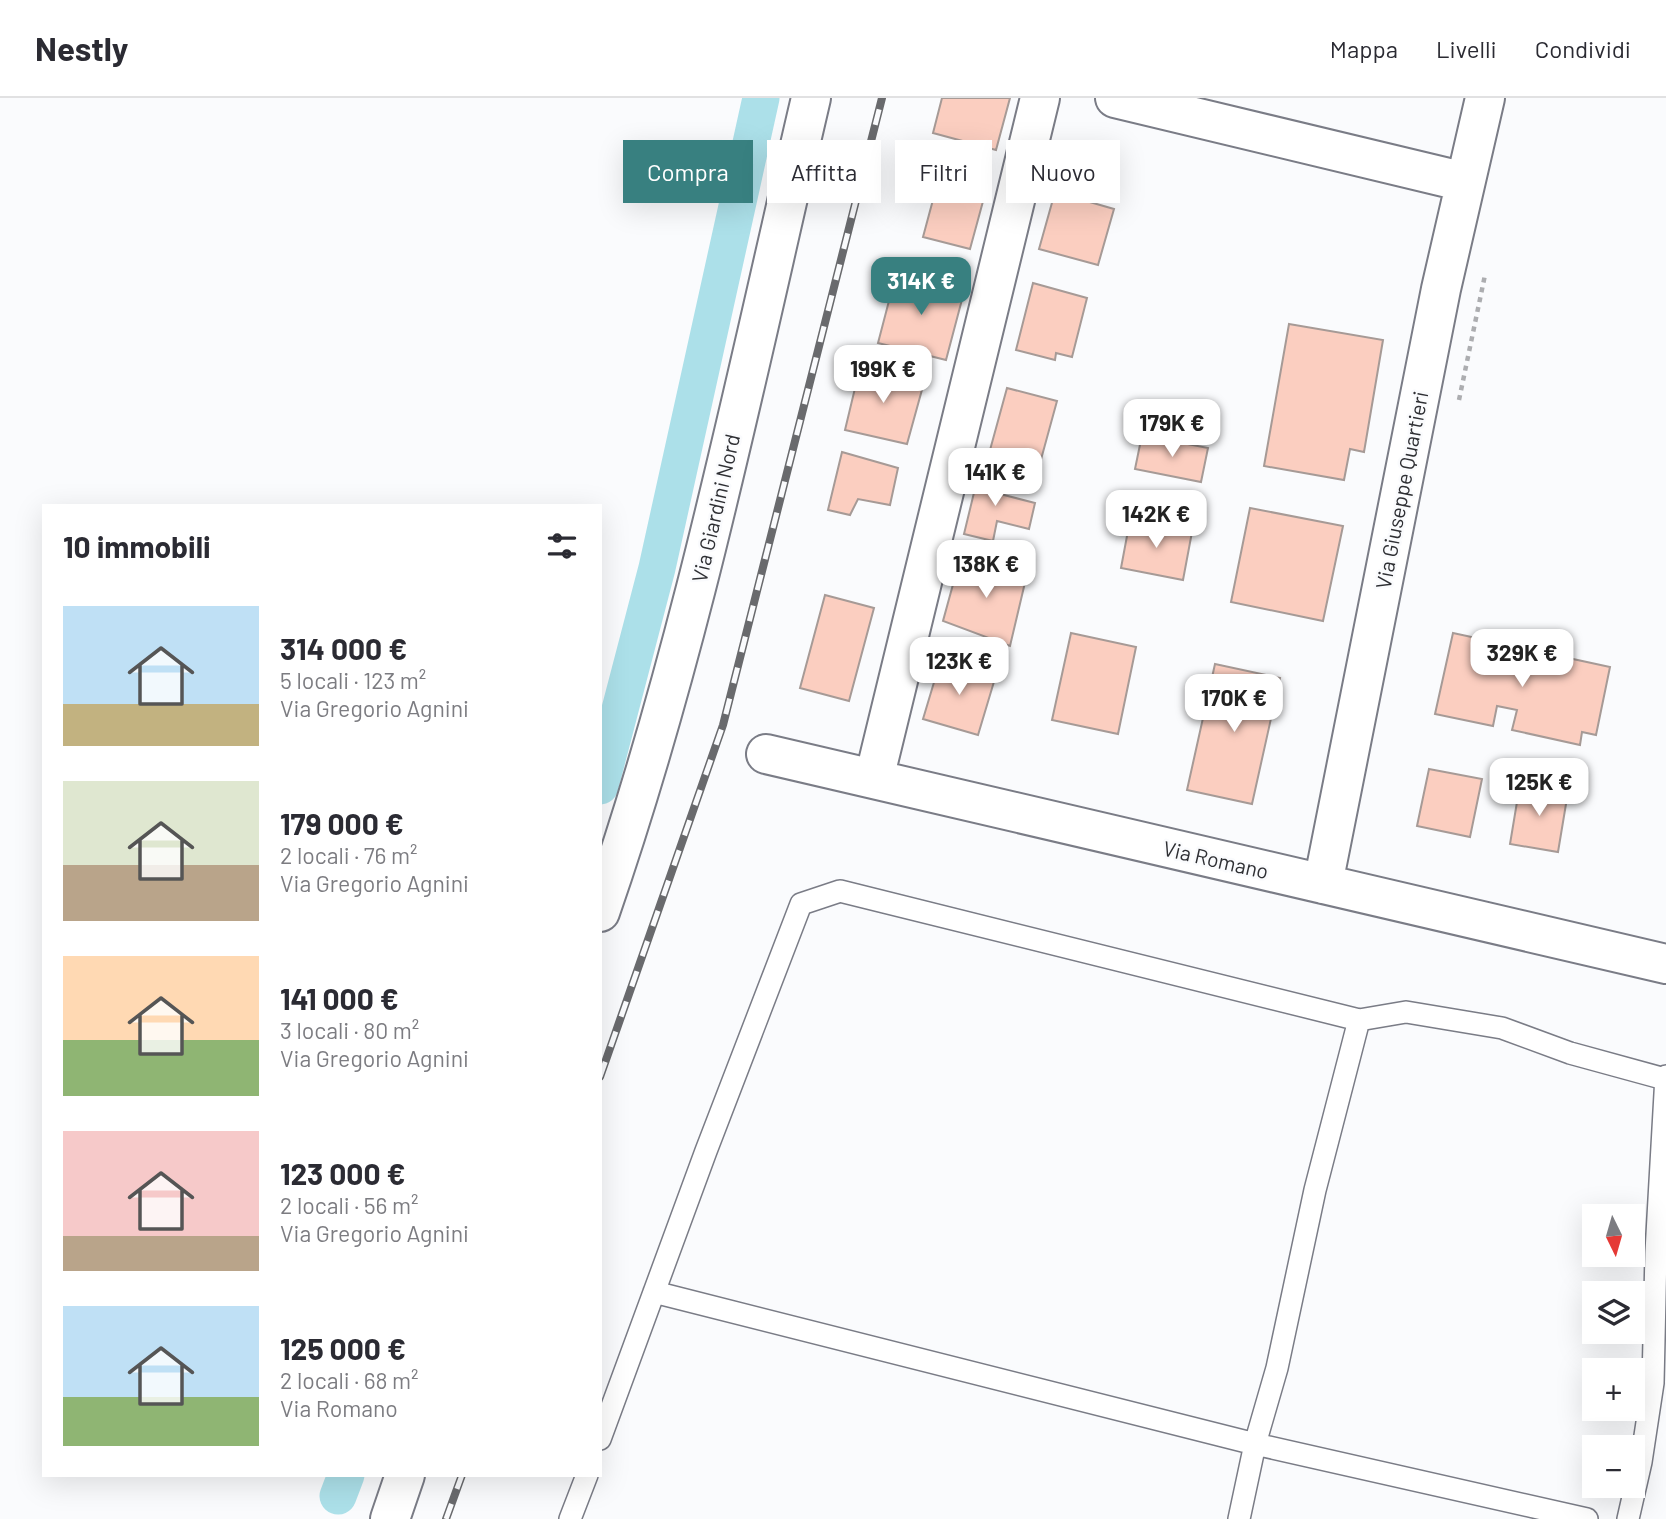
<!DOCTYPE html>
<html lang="it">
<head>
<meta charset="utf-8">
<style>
  :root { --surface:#fff; --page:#f2f2f3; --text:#2b2b33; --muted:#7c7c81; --line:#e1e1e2; --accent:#388080 }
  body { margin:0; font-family:Barlow,sans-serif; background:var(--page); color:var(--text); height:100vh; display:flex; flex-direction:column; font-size:26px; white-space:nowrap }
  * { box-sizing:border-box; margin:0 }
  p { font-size:23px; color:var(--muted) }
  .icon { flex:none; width:38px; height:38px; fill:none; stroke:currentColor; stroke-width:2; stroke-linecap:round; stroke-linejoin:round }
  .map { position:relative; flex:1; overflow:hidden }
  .side { position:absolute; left:42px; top:406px; width:560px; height:973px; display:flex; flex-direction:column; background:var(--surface); border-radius:0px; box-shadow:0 7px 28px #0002 }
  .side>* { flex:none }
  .hud { position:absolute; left:623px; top:42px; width:665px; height:63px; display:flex; gap:14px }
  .needle { width:46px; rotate:175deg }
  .buttons { position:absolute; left:1582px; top:1106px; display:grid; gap:14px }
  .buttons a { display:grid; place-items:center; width:63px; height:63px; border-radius:0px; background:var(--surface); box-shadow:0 7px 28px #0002; font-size:35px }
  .price { position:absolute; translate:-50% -60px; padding:0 16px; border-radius:14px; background:#fff; color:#222; font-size:23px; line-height:46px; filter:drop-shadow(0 2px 4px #0008) }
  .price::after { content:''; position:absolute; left:50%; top:42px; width:21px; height:16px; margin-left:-10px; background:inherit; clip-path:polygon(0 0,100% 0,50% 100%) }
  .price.selected { background:var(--accent); color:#fff }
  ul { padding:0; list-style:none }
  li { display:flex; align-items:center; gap:21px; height:175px; padding:0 21px }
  li span { display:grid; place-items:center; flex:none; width:196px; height:140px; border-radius:0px; color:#555 }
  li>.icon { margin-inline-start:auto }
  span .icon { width:84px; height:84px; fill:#fffc; stroke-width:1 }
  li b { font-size:30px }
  h2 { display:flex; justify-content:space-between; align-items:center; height:84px; padding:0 21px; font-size:30px }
  .tag { padding:0 24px; border-radius:0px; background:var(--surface); box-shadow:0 7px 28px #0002; font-size:24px; line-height:63px }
  .tag.selected { background:var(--accent); color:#fff }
  header { display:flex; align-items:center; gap:42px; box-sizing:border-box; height:98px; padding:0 35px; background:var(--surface); border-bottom:2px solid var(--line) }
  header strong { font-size:33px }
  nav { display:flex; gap:38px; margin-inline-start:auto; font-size:24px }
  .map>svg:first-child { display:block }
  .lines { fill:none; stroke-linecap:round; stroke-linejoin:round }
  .canal { stroke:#ace0e9; stroke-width:37 }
  .building { fill:#fbcec0; stroke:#a69a96; stroke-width:2 }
  .lane-casing { stroke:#7a7c86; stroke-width:24 }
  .street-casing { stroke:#7a7c86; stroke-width:42 }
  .secondary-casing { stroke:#7a7c86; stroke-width:42 }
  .path { stroke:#acadb0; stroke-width:4.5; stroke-dasharray:5 5; stroke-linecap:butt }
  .lane { stroke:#fff; stroke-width:21 }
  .street { stroke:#fff; stroke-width:38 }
  .secondary { stroke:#fff; stroke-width:38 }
  .rail-casing { stroke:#696a6d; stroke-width:8 }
  .rail { stroke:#fafbfd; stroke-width:5; stroke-dasharray:16; stroke-linecap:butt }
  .labels { text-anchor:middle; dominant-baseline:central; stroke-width:5; stroke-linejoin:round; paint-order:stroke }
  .street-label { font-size:21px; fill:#2e2f33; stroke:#fafbfd }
</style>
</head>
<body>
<header>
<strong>Nestly</strong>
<nav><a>Mappa</a><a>Livelli</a><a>Condividi</a></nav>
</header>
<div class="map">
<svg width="1666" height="1421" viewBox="0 0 1666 1421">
  <rect width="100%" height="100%" fill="#fafbfd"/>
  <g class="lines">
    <path class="canal" d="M600,688l57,-218 104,-470
      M338,1398l8,-21"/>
  </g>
  <path class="building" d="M942,0h68l-14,52 -63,-17z
    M941,72l47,13 -18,66 -47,-12z
    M1055,94l59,17 -16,56 -59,-16z
    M896,176l68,18 -18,68 -68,-17z
    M1033,185l54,15 -15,59 -16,-4 -1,7 -39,-10z
    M1289,226l94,16 -19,112 -14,-3 -6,31 -80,-14z
    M861,265l62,23 -16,58 -62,-14z
    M1007,290l50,13 -20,73 -50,-13z
    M1142,337l66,13 -7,34 -66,-13z
    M842,354l56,16 -8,37 -32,-6 -8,16 -22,-5z
    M979,374l29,6 -4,17 31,8 -6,26 -32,-8 -4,20 -29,-7z
    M1250,410l93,18 -20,95 -92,-19z
    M1130,422l62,12 -9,48 -62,-12z
    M960,461l67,15 -17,72 -67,-25z
    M825,497l49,13 -25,93 -49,-13z
    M1071,535l65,14 -18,87 -66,-14z
    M1453,535l157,34 -14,68 -14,-3 -2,13 -68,-15 5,-20 -20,-4 -4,20 -58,-12z
    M941,561l55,16 -18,60 -55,-16z
    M1215,566l65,14 -28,126 -65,-14z
    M1429,671l53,10 -12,58 -53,-11z
    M1520,686l48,8 -10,60 -48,-8z"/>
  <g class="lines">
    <defs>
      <path id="lane" d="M654,1194l601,152 -16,75
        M600,1341l106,-288 95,-247 39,-13 519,129
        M570,1421l17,-44
        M1587,1421l-332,-75 22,-76 38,-178 44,-170 47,-8 96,16 68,25 95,26
        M1628,1421l13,-57 12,-79 3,-131 10,-176"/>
      <path id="street" d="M1115,0l350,84
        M766,656l900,210
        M874,681l166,-681
        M1323,786l118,-595 44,-191"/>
      <path id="secondary" d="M600,814c92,-265 147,-541 211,-814
        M390,1421l15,-44"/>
    </defs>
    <use href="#lane" class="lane-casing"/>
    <use href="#street" class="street-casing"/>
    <use href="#secondary" class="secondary-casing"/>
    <path class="path" d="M1459,302l26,-125"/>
    <use href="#lane" class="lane"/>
    <use href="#street" class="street"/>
    <use href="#secondary" class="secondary"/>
    <defs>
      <path id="rail" d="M600,979l123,-352 159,-627
        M446,1421l16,-44"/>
    </defs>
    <use href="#rail" class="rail-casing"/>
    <use href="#rail" class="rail"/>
  </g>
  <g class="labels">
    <g class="street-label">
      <text transform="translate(1401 392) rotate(-79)">Via Giuseppe Quartieri</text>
      <text transform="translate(715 410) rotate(-77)">Via Giardini Nord</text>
      <text transform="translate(1216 761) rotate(13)">Via Romano</text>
    </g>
  </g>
</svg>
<div class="buttons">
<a><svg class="needle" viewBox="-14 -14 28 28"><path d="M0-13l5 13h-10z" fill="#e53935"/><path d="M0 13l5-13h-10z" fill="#7c7c81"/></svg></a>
<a><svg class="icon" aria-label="layers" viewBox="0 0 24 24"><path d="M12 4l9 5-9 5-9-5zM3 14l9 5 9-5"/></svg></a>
<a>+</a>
<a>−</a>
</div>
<b class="price selected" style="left:921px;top:219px">314K €</b>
<b class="price" style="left:883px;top:307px">199K €</b>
<b class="price" style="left:1172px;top:361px">179K €</b>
<b class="price" style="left:995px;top:410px">141K €</b>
<b class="price" style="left:1156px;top:452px">142K €</b>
<b class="price" style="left:986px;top:502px">138K €</b>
<b class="price" style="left:1522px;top:591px">329K €</b>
<b class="price" style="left:959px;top:599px">123K €</b>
<b class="price" style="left:1234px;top:636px">170K €</b>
<b class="price" style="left:1539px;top:720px">125K €</b>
<div class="hud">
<a class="tag selected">Compra</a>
<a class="tag">Affitta</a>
<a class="tag">Filtri</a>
<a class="tag">Nuovo</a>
</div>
<section class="side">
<h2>10 immobili<svg class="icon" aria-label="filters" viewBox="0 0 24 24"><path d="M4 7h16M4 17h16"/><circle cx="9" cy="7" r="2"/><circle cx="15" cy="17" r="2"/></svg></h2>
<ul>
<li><span style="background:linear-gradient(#bfe0f5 70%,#c2b280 0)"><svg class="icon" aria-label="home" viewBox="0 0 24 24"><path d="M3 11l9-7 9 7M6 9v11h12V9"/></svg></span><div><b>314 000 €</b><p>5 locali · 123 m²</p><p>Via Gregorio Agnini</p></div></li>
<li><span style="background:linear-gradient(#dfe7d0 60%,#b9a48a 0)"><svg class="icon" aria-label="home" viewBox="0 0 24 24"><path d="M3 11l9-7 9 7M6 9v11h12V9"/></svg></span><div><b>179 000 €</b><p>2 locali · 76 m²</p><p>Via Gregorio Agnini</p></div></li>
<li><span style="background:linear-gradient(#ffd9b3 60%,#8fb573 0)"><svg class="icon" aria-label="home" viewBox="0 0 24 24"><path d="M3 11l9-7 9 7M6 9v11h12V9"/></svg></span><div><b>141 000 €</b><p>3 locali · 80 m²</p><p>Via Gregorio Agnini</p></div></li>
<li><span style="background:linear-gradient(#f6c9c9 75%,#b9a48a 0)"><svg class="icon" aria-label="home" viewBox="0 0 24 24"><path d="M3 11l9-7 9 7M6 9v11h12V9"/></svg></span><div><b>123 000 €</b><p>2 locali · 56 m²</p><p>Via Gregorio Agnini</p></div></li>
<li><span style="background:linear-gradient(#bfe0f5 65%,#8fb573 0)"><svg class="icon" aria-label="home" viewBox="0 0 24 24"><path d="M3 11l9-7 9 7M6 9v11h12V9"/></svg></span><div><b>125 000 €</b><p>2 locali · 68 m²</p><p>Via Romano</p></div></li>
</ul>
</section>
</div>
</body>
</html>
